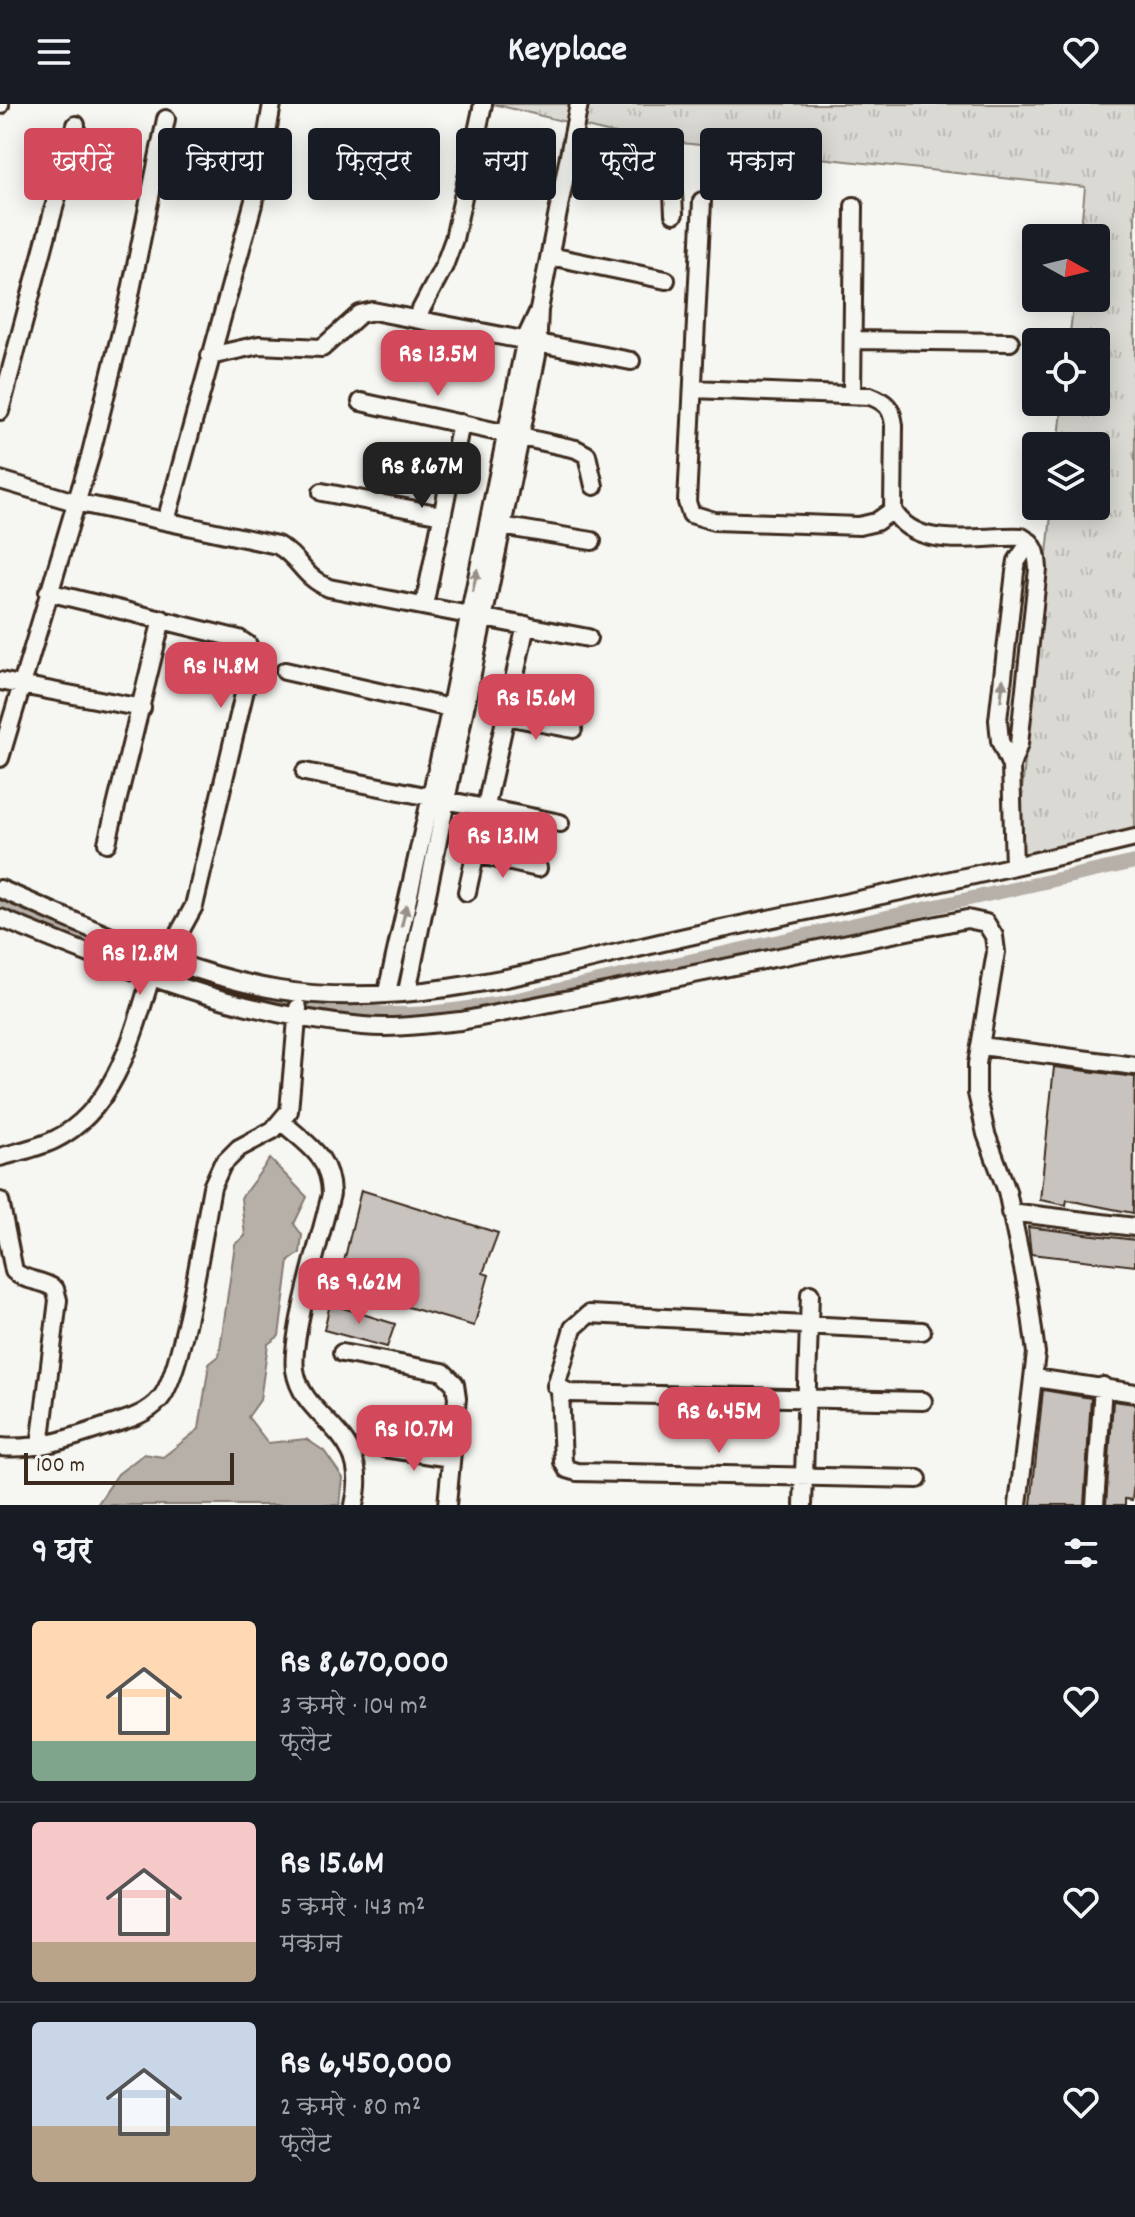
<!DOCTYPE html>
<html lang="hi">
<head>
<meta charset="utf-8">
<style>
  :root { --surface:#171b24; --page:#20242c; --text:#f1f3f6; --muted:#9ea1a6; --line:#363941; --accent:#d1495b }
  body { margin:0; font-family:Dekko,"Playpen Sans Deva",sans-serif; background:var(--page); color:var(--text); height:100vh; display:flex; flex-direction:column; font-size:30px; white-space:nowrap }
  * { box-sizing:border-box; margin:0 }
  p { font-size:26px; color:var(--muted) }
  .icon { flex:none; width:44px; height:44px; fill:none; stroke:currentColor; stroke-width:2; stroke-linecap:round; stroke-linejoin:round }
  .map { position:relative; height:1401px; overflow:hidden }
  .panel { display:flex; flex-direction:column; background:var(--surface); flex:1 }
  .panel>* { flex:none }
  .hud { position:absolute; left:24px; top:24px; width:1088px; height:72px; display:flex; gap:16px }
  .needle { width:52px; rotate:98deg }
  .buttons { position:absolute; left:1022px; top:120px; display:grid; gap:16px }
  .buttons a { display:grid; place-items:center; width:88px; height:88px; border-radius:8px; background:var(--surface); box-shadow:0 4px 20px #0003; font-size:40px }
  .scale { position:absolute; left:24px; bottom:20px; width:210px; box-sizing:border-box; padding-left:8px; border:4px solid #3b2a1e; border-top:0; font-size:22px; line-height:28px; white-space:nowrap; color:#3b2a1e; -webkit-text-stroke:6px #f6f6f2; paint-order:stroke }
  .price { position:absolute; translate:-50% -68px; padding:0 18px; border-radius:16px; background:var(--accent); color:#fff; font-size:26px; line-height:52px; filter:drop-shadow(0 2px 4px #0008) }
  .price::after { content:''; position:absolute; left:50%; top:48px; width:24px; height:18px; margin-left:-12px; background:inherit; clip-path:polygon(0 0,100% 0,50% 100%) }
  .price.selected { background:#222; color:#fff }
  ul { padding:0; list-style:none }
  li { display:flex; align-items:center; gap:24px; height:200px; padding:0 32px }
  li+li { border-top:2px solid var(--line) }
  li span { display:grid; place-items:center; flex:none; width:224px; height:160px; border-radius:8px; color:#555 }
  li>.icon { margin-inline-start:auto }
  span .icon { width:96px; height:96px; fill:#fffc; stroke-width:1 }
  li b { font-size:34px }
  h2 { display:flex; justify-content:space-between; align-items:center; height:96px; padding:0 32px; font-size:34px }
  .pill { padding:0 28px; border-radius:8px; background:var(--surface); box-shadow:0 4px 20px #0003; font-size:28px; line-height:72px }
  .pill.selected { background:var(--accent); color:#fff }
  header { display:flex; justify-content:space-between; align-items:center; height:104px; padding:0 32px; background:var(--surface); font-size:36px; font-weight:800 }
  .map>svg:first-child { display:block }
  .grass { fill:url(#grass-tufts); stroke:#8a8278; stroke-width:2 }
  .water { fill:#b6b0a9; stroke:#857a71; stroke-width:2 }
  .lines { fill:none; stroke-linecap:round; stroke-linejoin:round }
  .canal { stroke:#b6b0a9; stroke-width:14 }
  .building { fill:#c8c3be; stroke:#3b2a1e; stroke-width:2 }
  .minor-casing { stroke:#3b2a1e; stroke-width:22 }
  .minor { stroke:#f6f6f2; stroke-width:16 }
  .oneway { fill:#989088 }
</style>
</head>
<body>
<header><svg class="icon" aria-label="menu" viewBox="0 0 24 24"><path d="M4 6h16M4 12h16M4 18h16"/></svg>Keyplace<svg class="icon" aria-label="heart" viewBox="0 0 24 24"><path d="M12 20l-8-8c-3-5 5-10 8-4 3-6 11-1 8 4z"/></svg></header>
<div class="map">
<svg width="1135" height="1401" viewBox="0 0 1135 1401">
  <defs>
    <pattern id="grass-tufts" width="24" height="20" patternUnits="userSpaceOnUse" patternTransform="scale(2)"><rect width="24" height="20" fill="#dad9d3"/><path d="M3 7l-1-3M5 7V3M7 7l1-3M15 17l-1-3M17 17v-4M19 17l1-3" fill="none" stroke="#bcbab5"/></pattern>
  </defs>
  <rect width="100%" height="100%" fill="#f6f6f2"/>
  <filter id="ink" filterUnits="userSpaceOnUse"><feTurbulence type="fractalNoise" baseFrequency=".0125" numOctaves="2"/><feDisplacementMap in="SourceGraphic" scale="16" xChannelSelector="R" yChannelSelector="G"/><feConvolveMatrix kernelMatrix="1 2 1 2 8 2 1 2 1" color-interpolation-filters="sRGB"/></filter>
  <g filter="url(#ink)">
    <path class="grass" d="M493,0h642v732l-121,30 38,-360h44v-60h-38l5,-44h33v-60h-27l5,-44h22v-60h-16l5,-51 -458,-50z"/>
    <path class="water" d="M270,1055l37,38 -13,27 8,11 -2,18 -11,8 -10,75 -11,8 -8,56 -12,17 20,26 38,-4 18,12 19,27 -3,27h-243l21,-31 26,-20 19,3 36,-28 10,-65 10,-8 16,-112 10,-8 -4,-38z"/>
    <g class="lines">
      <path class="canal" d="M0,797c135,55 260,113 409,113 30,0 62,-7 91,-11l635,-141"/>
    </g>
    <path class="building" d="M1054,963l81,10 -2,136 -66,-13 -1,5 -26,-5z
      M361,1086l137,43 -15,40 6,2 -15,51 -136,-39z
      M1028,1123l107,13v26l-104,-12z
      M330,1200l65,20 -8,23 -63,-17z
      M1043,1286l48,8 -7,107h-53z
      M1113,1297l22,3 -1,79 -2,17 -7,-1v6h-19z"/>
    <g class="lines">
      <defs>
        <path id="minor" d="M0,1v-1
          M567,62l97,19 9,10 1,19
          M702,97l-15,301 4,12 23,7 145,5 17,-4 17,-12
          M550,152l116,24
          M539,206l40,-206
          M416,215l28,-53 10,-27 29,-135
          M853,236l157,2
          M210,252l49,-11 63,3 38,-34 13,-3 258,50
          M693,285l177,7c16,6 22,12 24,29l-1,85c23,42 87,25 129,27 14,8 15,16 16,32l-19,175 -8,22
          M852,291l2,-189
          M361,298l215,47 11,6 7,31
          M0,307l76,-286
          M0,376l75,22 202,43c23,12 24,31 52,43l259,50
          M322,388l120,23
          M166,417l92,-335 14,-82
          M495,421l97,16
          M48,488l191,47 9,6 5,11 -59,250 -28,51
          M424,502l37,-183
          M285,567l174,39
          M0,577l142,27
          M506,612l67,13
          M0,654l90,-301 39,-157 37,-181
          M305,668l255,51
          M107,739l55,-224
          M476,750l62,14
          M1014,762l-3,-100 -11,-25 -2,-21 17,-148 2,-11 13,-19
          M0,785c90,38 182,85 279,101 137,22 290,-28 424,-57 144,-31 289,-60 432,-95
          M467,788l59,-267
          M0,814c118,48 235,97 363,108 33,3 66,-2 98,-5l506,-102 19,4 8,13 2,16 -19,112v29l9,41 21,57 21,102 8,60 -18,152
          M387,888l60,-267 79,-387 13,-28 -2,45 -130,637
          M981,942l154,20
          M282,1018c27,24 48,34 49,72 -9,38 -41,143 -36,176 8,53 78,60 59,135
          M0,1053c18,-5 37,-9 54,-17 67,-32 83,-122 104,-186
          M0,1097l14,70c11,11 28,8 41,18l3,11 -18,146
          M1010,1108l125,15
          M922,1227l-333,-17 -16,14 -17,58 14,7 353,8
          M342,1249l101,19 12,12 2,14 -10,107
          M1035,1274l100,15
          M560,1287l3,71 4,7 10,3 341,7
          M0,1343c35,3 62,-6 95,-17 22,-8 49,-12 65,-31 23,-25 44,-171 52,-212l10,-22 17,-17 34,-18 16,-19 9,-103
          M384,1344l67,10
          M803,1401l7,-211
          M1095,1401l8,-119"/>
      </defs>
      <use href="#minor" class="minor-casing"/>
      <use href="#minor" class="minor"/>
    </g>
    <defs><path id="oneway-solid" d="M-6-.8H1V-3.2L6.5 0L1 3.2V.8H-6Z" transform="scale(2)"/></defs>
    <g class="oneway">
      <use href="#oneway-solid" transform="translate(475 476) rotate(-78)"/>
      <use href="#oneway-solid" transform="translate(1002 586) rotate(-84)"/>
      <use href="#oneway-solid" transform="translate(404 812) rotate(-77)"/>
    </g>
  </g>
</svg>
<div class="buttons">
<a><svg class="needle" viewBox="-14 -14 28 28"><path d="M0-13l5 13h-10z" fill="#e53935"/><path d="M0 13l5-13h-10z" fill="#9ea1a6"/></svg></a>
<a><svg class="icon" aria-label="locate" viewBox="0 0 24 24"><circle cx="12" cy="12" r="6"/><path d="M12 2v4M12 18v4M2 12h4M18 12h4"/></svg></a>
<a><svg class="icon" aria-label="layers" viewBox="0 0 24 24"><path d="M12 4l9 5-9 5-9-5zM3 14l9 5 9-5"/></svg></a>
</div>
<div class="scale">100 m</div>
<b class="price" style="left:438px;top:294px">Rs 13.5M</b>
<b class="price selected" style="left:422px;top:406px">Rs 8.67M</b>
<b class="price" style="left:221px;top:606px">Rs 14.8M</b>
<b class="price" style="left:536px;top:638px">Rs 15.6M</b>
<b class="price" style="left:503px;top:776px">Rs 13.1M</b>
<b class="price" style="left:140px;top:893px">Rs 12.8M</b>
<b class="price" style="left:359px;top:1222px">Rs 9.62M</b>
<b class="price" style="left:719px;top:1351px">Rs 6.45M</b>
<b class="price" style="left:414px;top:1369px">Rs 10.7M</b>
<div class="hud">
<a class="pill selected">खरीदें</a>
<a class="pill">किराया</a>
<a class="pill">फ़िल्टर</a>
<a class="pill">नया</a>
<a class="pill">फ़्लैट</a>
<a class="pill">मकान</a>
</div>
</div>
<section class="panel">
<h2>9 घर<svg class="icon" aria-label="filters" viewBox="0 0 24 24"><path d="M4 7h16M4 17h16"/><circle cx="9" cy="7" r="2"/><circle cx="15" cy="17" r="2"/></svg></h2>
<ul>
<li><span style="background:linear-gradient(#ffd9b3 75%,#7fa58c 0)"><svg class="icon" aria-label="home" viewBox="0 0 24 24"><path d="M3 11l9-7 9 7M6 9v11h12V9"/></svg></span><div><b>Rs 8,670,000</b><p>3 कमरे · 104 m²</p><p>फ़्लैट</p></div><svg class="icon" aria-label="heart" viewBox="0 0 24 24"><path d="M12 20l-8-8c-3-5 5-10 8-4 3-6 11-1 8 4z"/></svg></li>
<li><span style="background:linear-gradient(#f6c9c9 75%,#b9a48a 0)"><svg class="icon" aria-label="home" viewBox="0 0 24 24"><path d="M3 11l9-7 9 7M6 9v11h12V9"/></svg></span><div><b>Rs 15.6M</b><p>5 कमरे · 143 m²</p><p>मकान</p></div><svg class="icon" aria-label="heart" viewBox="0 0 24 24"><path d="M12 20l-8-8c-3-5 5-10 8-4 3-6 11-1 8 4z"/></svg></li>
<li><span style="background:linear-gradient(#c9d6e8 65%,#b9a48a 0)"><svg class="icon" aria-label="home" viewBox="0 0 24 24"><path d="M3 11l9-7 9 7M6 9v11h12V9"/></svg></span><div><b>Rs 6,450,000</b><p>2 कमरे · 80 m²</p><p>फ़्लैट</p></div><svg class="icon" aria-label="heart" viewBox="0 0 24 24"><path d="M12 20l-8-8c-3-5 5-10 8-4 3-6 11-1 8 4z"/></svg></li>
</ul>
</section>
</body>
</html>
